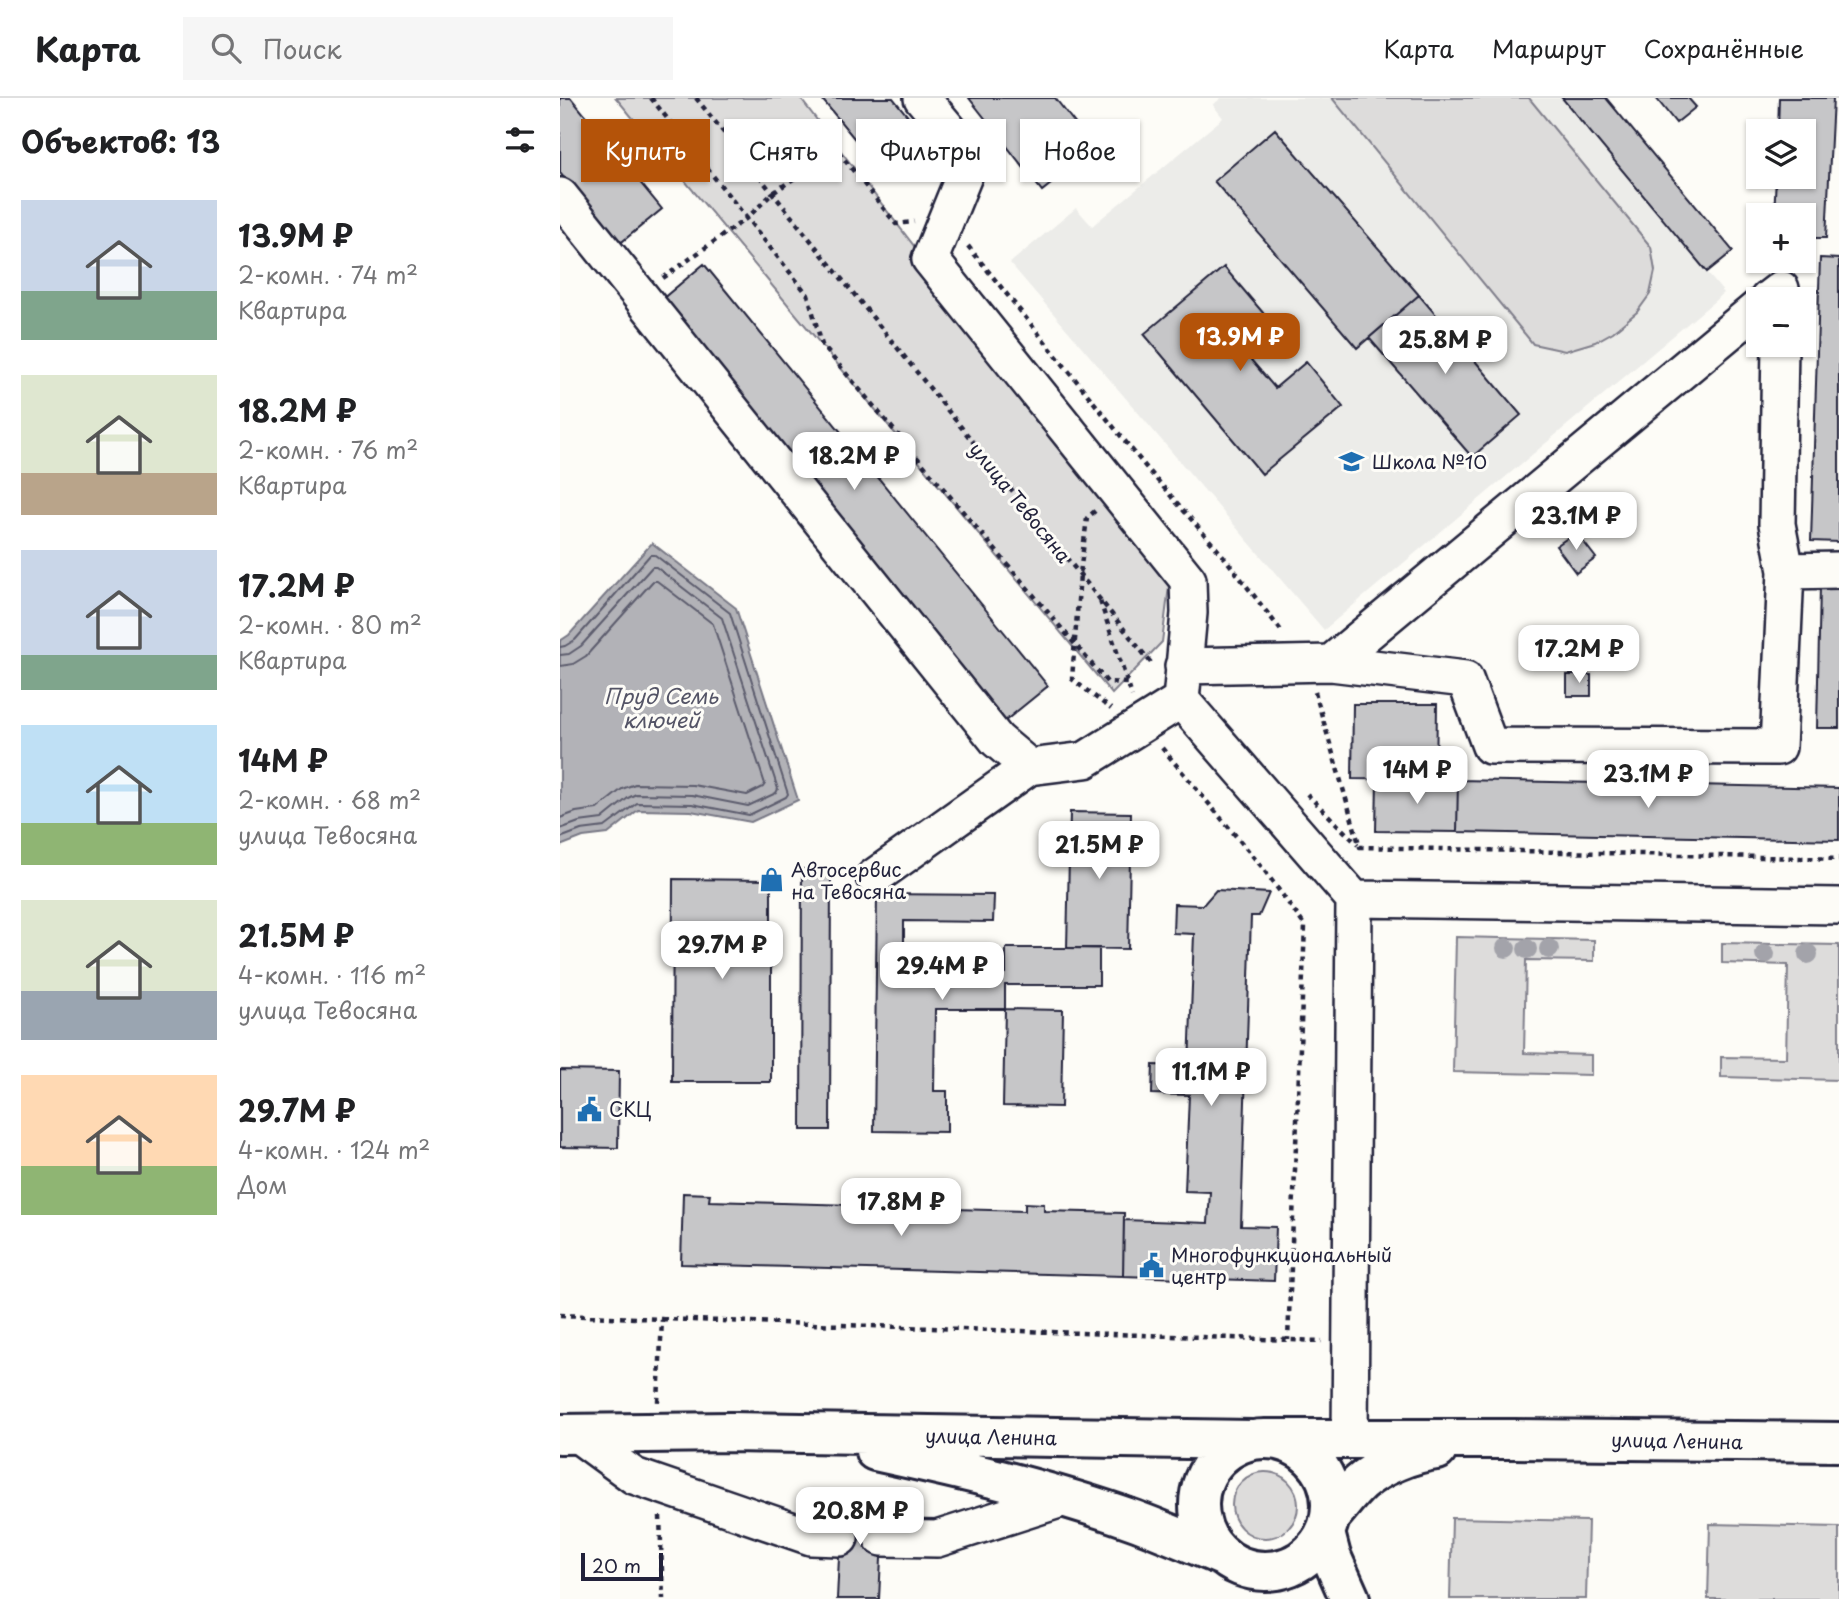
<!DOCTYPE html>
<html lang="ru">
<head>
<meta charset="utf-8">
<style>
  :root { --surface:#fff; --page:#f6f6f6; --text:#202124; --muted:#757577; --line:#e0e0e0; --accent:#b45309 }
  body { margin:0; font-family:"Playpen Sans",sans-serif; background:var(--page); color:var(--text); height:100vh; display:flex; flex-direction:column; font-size:26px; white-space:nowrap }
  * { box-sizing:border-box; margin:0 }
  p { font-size:23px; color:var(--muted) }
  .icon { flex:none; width:38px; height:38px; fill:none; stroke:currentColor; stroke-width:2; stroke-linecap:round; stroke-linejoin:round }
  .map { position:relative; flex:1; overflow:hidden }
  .sheet { display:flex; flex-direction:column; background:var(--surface); width:560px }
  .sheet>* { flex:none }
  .hud { position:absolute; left:21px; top:21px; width:665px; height:63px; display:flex; gap:14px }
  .buttons { position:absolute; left:1186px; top:21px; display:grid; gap:14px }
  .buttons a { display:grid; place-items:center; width:70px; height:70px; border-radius:0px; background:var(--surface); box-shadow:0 2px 5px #0004; font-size:35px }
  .scale { position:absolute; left:21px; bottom:18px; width:82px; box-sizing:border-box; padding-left:7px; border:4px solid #22223b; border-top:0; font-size:19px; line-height:24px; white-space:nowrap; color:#22223b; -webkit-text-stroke:5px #fdfcf7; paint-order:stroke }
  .price { position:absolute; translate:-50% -60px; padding:0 16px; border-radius:14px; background:#fff; color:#222; font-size:23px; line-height:46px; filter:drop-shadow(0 2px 4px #0008) }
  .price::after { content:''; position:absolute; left:50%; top:42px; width:21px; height:16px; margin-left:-10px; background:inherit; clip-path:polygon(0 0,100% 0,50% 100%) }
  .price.current { background:var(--accent); color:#fff }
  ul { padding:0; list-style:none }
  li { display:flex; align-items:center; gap:21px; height:175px; padding:0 21px }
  li span { display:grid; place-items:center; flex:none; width:196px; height:140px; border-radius:0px; color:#555 }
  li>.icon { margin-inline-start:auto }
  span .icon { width:84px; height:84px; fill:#fffc; stroke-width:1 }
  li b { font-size:30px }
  h2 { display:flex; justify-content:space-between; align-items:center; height:84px; padding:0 21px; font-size:30px }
  .tag { padding:0 24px; border-radius:0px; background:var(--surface); box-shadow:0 2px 5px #0004; font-size:24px; line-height:63px }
  .tag.current { background:var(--accent); color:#fff }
  header { display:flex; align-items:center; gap:42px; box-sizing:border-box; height:98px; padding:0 35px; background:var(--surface); border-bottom:2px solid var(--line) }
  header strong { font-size:33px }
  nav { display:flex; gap:38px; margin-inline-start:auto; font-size:24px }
  .search { width:490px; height:63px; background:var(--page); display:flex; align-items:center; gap:18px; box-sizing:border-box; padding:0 24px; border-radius:0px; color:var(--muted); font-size:26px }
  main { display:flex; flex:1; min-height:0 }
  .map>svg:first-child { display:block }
  .built { fill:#ecece9 }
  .green { fill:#dddcdb; stroke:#807f8b; stroke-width:2 }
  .water { fill:#b2b2b7; stroke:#787885; stroke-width:2 }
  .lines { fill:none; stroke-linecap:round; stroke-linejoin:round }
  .shore { stroke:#5c5c6d; stroke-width:2 }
  .building { fill:#c6c6c8; stroke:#22223b; stroke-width:2 }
  .minor-casing { stroke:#22223b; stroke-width:40 }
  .major-casing { stroke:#22223b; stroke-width:44 }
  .path { stroke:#22223b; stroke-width:4.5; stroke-dasharray:5 5; stroke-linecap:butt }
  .minor { stroke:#fdfcf7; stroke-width:35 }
  .major { stroke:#fdfcf7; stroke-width:38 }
  .tree { fill:#a3a3aa }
  .labels { text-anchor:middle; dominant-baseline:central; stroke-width:6; stroke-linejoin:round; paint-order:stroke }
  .poi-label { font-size:19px; fill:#22223b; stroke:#fdfcf7; text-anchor:start }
  .street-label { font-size:19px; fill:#22223b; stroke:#fdfcf7 }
  .water-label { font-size:21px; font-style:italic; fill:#545466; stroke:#fdfcf7 }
</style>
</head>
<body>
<header>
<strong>Карта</strong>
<div class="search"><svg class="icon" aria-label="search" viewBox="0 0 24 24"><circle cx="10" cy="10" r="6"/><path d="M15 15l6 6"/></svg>Поиск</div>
<nav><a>Карта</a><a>Маршрут</a><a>Сохранённые</a></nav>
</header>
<main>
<section class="sheet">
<h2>Объектов: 13<svg class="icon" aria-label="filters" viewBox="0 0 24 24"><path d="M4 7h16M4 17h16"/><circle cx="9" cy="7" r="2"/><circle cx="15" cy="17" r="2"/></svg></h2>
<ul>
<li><span style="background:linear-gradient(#c9d6e8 65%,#7fa58c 0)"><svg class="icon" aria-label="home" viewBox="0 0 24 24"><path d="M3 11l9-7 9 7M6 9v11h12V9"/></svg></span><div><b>13.9M ₽</b><p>2-комн. · 74 m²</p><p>Квартира</p></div></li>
<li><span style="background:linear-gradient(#dfe7d0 70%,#b9a48a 0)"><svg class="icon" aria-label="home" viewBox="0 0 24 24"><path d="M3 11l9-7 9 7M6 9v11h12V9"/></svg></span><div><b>18.2M ₽</b><p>2-комн. · 76 m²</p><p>Квартира</p></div></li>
<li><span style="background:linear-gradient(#c9d6e8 75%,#7fa58c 0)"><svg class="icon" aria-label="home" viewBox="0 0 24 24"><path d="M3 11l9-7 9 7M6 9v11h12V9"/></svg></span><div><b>17.2M ₽</b><p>2-комн. · 80 m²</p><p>Квартира</p></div></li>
<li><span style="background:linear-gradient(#bfe0f5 70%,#8fb573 0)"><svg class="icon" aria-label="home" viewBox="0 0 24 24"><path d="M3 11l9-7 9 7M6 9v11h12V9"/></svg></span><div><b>14M ₽</b><p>2-комн. · 68 m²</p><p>улица Тевосяна</p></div></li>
<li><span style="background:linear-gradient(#dfe7d0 65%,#9aa5b1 0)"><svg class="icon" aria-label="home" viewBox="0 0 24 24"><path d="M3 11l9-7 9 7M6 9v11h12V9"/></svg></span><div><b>21.5M ₽</b><p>4-комн. · 116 m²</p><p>улица Тевосяна</p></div></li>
<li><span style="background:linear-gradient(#ffd9b3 65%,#8fb573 0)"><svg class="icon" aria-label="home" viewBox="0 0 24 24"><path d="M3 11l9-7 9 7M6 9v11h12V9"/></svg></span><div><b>29.7M ₽</b><p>4-комн. · 124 m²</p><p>Дом</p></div></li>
</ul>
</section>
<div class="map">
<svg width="1279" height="1501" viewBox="0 0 1279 1501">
  <rect width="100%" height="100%" fill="#fdfcf7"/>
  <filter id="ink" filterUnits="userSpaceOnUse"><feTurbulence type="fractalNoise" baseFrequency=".0143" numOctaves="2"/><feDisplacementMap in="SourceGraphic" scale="14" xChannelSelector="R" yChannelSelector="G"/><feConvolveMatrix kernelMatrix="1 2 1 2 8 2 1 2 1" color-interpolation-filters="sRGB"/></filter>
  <g filter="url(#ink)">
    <path class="built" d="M661,0h341l162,195 -400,337 -314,-367 66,-55 16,18 131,-108 -10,-13z"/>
    <path class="green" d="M56,0h184l370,480 -8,64 -50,52z
      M772,0h197l122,149 4,24 -5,23 -13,18 -24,20 -18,10 -30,9 -32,-7z
      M896,839l138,3v21l-68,-1 -2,93 67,2v20l-138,-3z
      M1162,845l117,2v135l-118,-3v-20l65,1 2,-93 -66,-2z
      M672 1407a33 33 0 1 1 66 0a33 33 0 1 1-66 0Z
      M892,1420l136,3 -2,78h-136z
      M1150,1426l129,3v72h-131z"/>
    <path class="water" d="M92,445l84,65 62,192 -47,22 -60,-11 -53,-1 -30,24 -25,3 -23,9v-205l9,-6z"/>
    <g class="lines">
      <path class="shore" d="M0,549l5,-1 10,-6 75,-85h5l75,58 58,181 -2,3 -37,18 -57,-11 -55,-1 -32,24 -24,3 -21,8
        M0,557l9,-1 12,-8 71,-79h4l66,51 56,171 -2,4 -28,13 -56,-11 -56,-1 -8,4 -26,21 -23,3 -19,7
        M0,568l13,-2 13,-8 67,-75h4l56,43 52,160 -2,3 -16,8 -54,-10 -58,-1 -13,5 -25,20 -21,3 -16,6"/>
    </g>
    <path class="building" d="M0,0h11l91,111 -44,36 -58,-72z
      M261,0h72l22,27 -43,35z
      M409,0h86l40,51 -53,42z
      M1002,0h44l127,153 -26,21z
      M1096,0h32l8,9 -20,16z
      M1219,0h54l-7,140h-22v-23h-30l2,-38h28v-46h-26z
      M715,31l144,166 -62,53 -143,-167z
      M1260,160l19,1v283l-28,-1z
      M144,166l344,422 -43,35 -344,-421z
      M664,169l40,47 -30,26 41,48 31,-26 37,45 -81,67 -118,-140z
      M859,197l102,120 -49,42 -103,-119z
      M1016,434l20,26 -20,15 -20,-27z
      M1260,488l19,1v141h-22z
      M1007,577h24v21h-24z
      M793,606h84l-1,76 -84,-1z
      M817,682h81l-1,52 -81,-1z
      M898,682l381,8v52l-382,-8z
      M510,714l61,1 -3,136 -61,-1z
      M242,771h29l-1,261h-29z
      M113,781l98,1v202h-99z
      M656,792l53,3 -10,23h-8l-10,310 35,1 -2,54 -151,-5 1,-56 84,3 2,-31 -25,-1 4,-96 -37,-1 1,-29 36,1 5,-132 -21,-1 1,-29 29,1z
      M317,796l117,1 -1,27 -89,-1v51l102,1v-25h93v37h-94v24h-70l-1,82h13v41l-73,-1z
      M445,911l58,1 -2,97 -58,-1z
      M0,972l59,1 -1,77 -58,-1z
      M123,1095l27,1 -1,7 145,4v-7l28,1v8l143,4v-8l19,1v7l80,2 -1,63 -442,-12z
      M282,1397l42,2 -5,102h-42z"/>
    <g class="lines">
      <defs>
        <path id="minor" d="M362,0l37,44 9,24 -38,93 258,321 1,33 -8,87
          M0,98l437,544 32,27
          M1208,201l13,-10 -1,10
          M1220,247l-3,179 9,47
          M771,565l428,-356
          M623,568l148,-3 134,16 25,67 288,1 8,-176 53,-1
          M621,602l173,199
          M314,779l155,-110 56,-7 96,-60
          M794,801l485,7
          M18,1337l56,41 177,61 29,1
          M790,1341l4,-540
          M322,1440l55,1 128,-41"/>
        <path id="major" d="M0,1336l171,-2 521,8
          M705,1341h249l325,3
          M639 1407a66 66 0 1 1 132 0a66 66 0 1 1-132 0Z
          M315,1353c87,19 175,39 259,69 30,11 59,24 89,36
          M770,1419c10,-11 19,-24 30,-34 19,-17 52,-30 77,-33
          M765,1435l6,23 19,43"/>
      </defs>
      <use href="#minor" class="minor-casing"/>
      <use href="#major" class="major-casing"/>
      <path class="path" d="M91,0l157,197 14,50 285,337 20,1
        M136,0l456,566
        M408,148l177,220 79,91 59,76
        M103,180l84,-60 26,-25 63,-44 60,75 18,-2
        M535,413l-8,7 -7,56 -8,105 39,30
        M540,503l32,95
        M755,594l45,155 479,12
        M602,650l100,119 43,59 -17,414
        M747,696l51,51
        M0,1217l102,4 -4,83
        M102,1221l660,22
        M100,1418l3,83"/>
      <use href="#minor" class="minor"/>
      <use href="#major" class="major"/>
    </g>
    <g class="tree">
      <circle cx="946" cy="850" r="10"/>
      <circle cx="967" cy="851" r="10"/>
      <circle cx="989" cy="851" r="10"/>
      <circle cx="1205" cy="856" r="10"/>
      <circle cx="1248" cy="856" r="10"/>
    </g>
  </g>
  <defs>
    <symbol id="school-bare" viewBox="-9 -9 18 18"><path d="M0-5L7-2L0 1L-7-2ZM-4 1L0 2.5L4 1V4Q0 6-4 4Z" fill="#1f6fb2" stroke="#fdfcf7" stroke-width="2.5" paint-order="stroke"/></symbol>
    <symbol id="shop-bare" viewBox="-9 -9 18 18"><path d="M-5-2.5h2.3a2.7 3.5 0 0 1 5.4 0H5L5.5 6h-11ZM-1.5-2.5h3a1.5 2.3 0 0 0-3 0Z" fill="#1f6fb2" stroke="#fdfcf7" stroke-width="2.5" paint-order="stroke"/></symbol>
    <symbol id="civic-bare" viewBox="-9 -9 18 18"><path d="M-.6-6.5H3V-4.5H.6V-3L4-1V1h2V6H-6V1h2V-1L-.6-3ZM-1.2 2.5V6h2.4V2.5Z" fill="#1f6fb2" stroke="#fdfcf7" stroke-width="2.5" paint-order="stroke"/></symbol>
  </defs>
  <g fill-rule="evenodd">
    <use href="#school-bare" x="774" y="346" width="35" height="35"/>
    <use href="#shop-bare" x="194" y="764" width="35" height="35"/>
    <use href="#civic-bare" x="12" y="994" width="35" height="35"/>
    <use href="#civic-bare" x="574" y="1150" width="35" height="35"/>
  </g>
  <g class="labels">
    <g class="poi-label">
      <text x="812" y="363">Школа №10</text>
      <text x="231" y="771">Автосервис<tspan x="231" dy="22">на Тевосяна</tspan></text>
      <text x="49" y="1011">СКЦ</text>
      <text x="611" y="1156">Многофункциональный<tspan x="611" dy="22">центр</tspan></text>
    </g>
    <g class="street-label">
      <text transform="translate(461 404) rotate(51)">улица Тевосяна</text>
      <text transform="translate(431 1338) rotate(1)">улица Ленина</text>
      <text transform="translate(1117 1342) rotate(1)">улица Ленина</text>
    </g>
    <g class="water-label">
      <text x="101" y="597">Пруд Семь<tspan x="101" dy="24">ключей</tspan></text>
    </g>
  </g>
</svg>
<div class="buttons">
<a><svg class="icon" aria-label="layers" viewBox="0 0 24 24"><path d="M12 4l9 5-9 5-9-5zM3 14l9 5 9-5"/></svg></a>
<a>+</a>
<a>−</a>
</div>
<div class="scale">20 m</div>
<b class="price current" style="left:680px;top:275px">13.9M ₽</b>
<b class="price" style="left:885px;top:278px">25.8M ₽</b>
<b class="price" style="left:294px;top:394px">18.2M ₽</b>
<b class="price" style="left:1016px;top:454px">23.1M ₽</b>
<b class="price" style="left:1019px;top:587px">17.2M ₽</b>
<b class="price" style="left:857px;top:708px">14M ₽</b>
<b class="price" style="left:1088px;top:712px">23.1M ₽</b>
<b class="price" style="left:539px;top:783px">21.5M ₽</b>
<b class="price" style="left:162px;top:883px">29.7M ₽</b>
<b class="price" style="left:382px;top:904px">29.4M ₽</b>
<b class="price" style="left:651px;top:1010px">11.1M ₽</b>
<b class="price" style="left:341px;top:1140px">17.8M ₽</b>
<b class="price" style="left:300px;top:1449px">20.8M ₽</b>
<div class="hud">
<a class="tag current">Купить</a>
<a class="tag">Снять</a>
<a class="tag">Фильтры</a>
<a class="tag">Новое</a>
</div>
</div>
</main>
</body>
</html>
